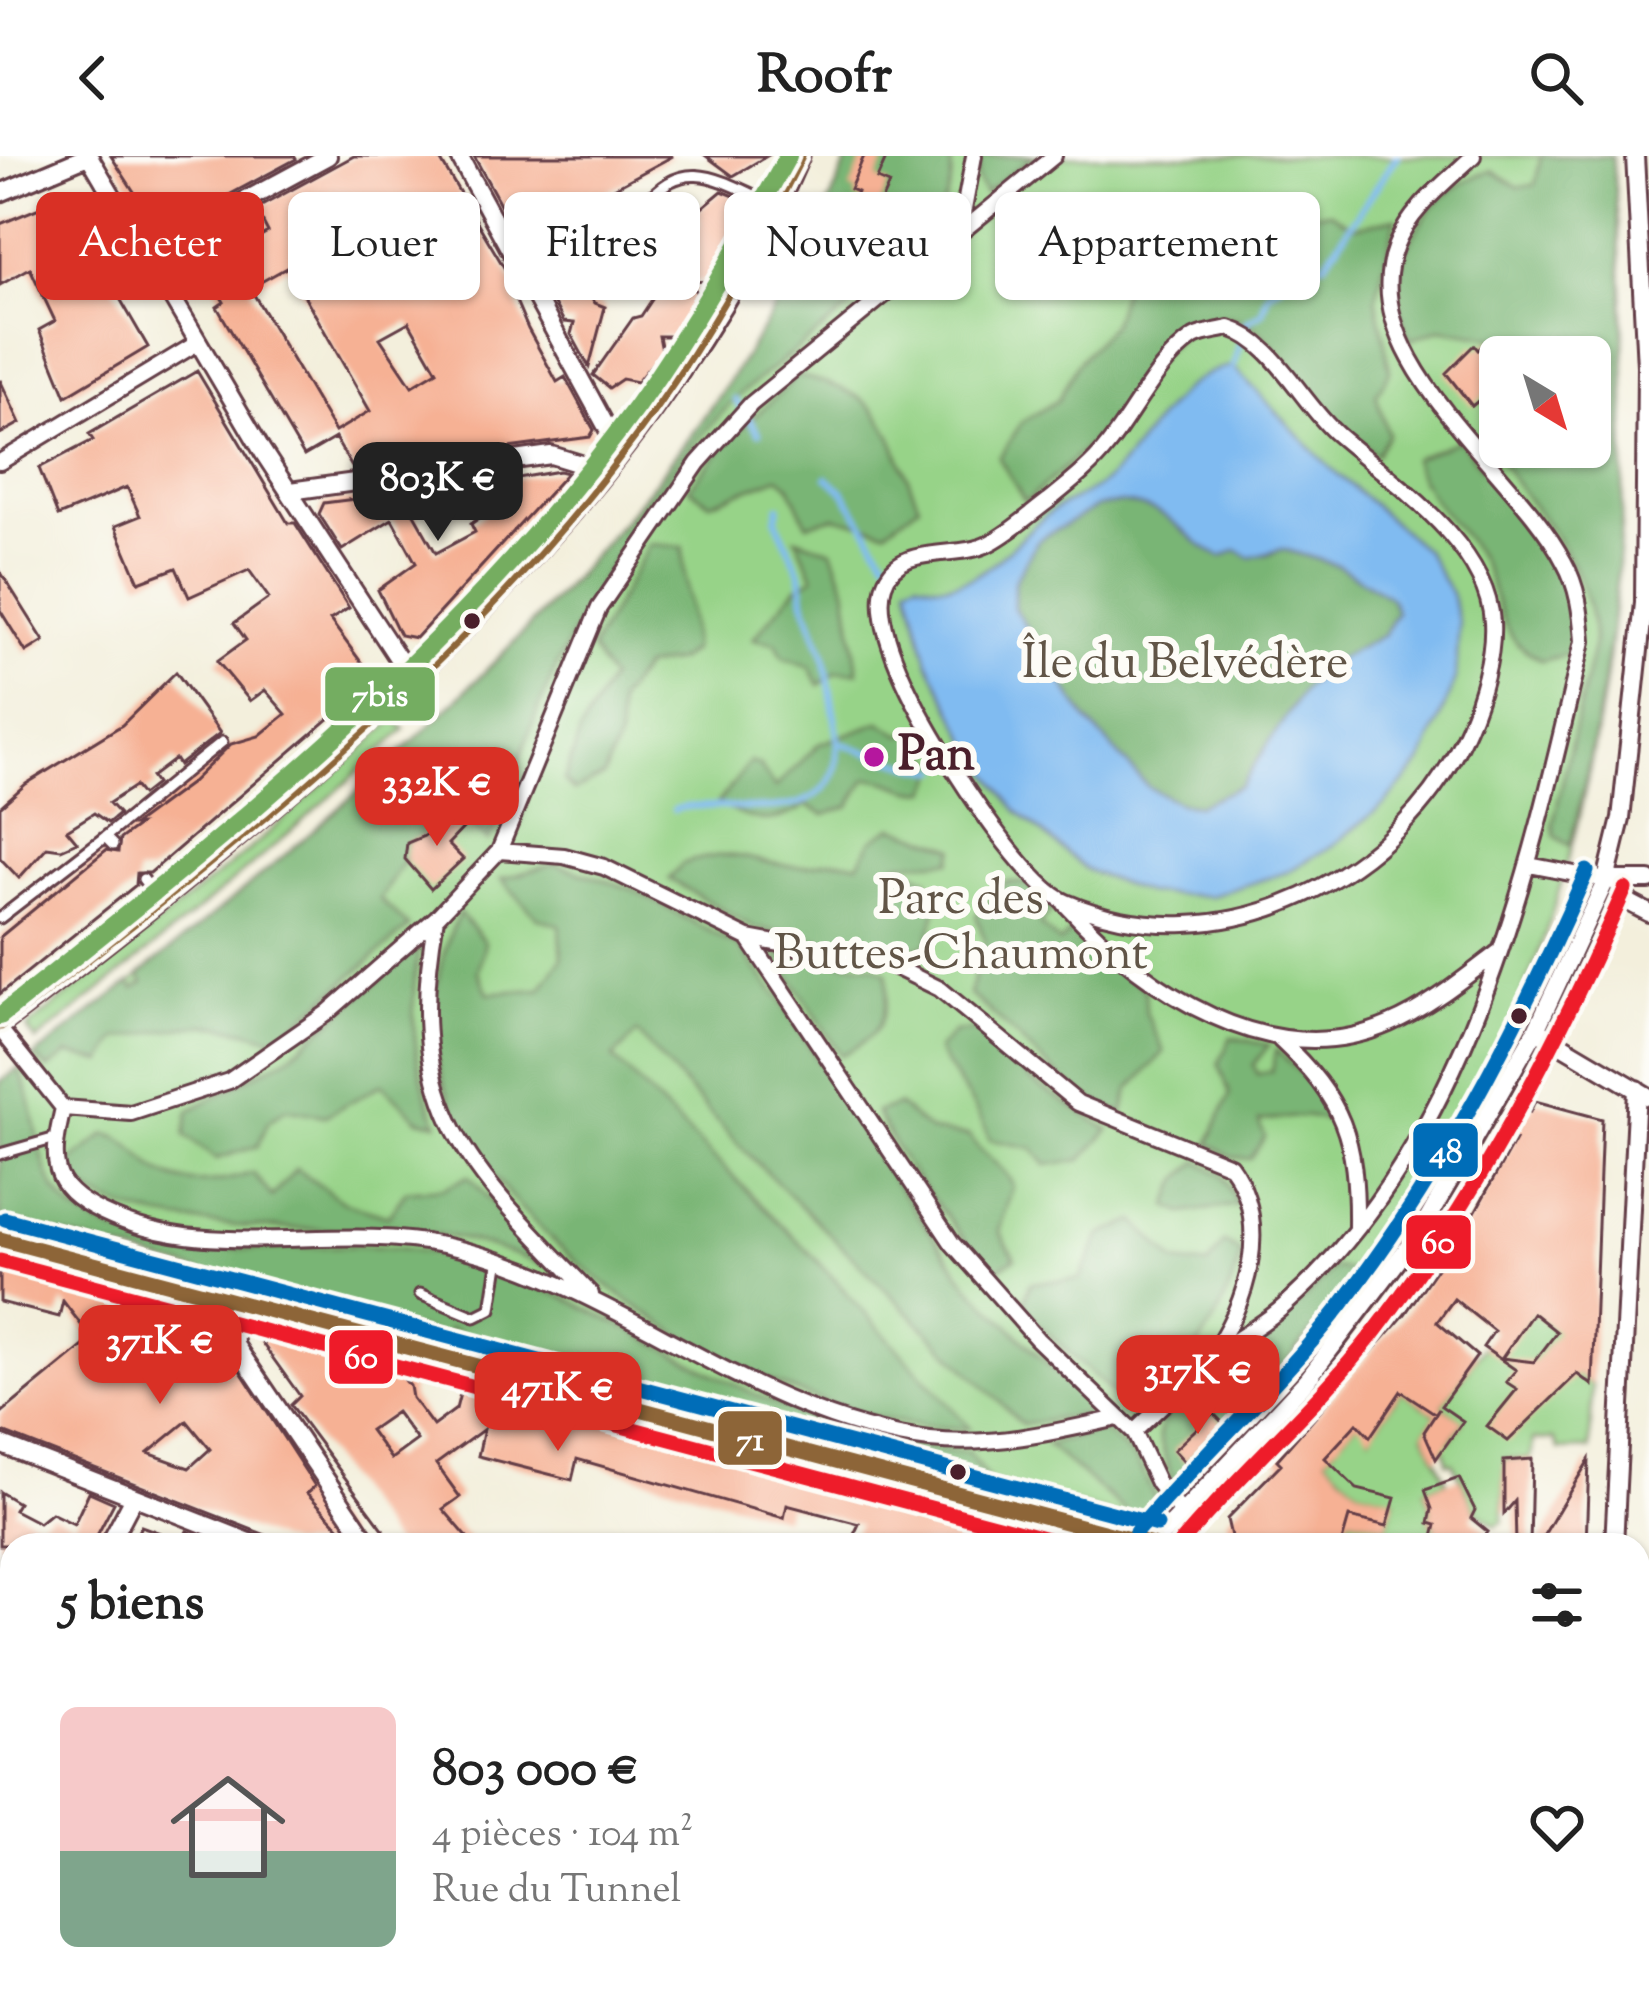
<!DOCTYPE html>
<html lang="fr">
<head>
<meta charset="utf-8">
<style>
  :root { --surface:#fff; --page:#f6f6f6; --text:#222; --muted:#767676; --line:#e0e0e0; --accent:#d93025 }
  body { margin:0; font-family:"Sorts Mill Goudy",serif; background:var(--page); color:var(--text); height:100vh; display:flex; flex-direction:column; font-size:45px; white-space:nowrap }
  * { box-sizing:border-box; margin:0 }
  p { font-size:39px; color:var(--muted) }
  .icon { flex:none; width:66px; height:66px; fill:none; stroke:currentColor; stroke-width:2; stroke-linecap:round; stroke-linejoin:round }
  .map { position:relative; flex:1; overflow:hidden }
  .details { position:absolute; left:0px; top:1377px; width:1650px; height:471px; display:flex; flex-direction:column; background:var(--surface); border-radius:36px 36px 0 0; box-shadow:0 3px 9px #0004 }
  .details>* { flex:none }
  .top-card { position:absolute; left:36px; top:36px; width:1578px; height:108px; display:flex; gap:24px }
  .needle { width:78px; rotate:142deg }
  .tools { position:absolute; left:1479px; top:180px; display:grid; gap:24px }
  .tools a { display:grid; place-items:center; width:132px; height:132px; border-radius:18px; background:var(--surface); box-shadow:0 3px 9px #0004; font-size:60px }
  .price { position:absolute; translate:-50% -102px; padding:0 27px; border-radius:24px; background:var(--accent); color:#fff; font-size:39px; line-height:78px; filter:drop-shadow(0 3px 6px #0008) }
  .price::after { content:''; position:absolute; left:50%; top:72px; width:36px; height:27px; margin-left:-18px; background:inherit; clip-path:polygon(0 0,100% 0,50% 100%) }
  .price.on { background:#222; color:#fff }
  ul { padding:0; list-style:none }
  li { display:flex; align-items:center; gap:36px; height:300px; padding:0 60px }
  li+li { border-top:3px solid var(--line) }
  li span { display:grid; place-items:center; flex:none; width:336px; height:240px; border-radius:18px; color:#555 }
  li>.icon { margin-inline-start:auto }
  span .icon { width:144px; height:144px; fill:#fffc; stroke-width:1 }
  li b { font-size:51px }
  h2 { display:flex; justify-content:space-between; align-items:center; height:144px; padding:0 60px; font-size:51px }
  .chip { padding:0 42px; border-radius:18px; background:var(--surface); box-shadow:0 3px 9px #0004; font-size:42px; line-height:108px }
  .chip.on { background:var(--accent); color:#fff }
  header { display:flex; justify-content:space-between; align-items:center; height:156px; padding:0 60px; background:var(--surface); font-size:54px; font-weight:700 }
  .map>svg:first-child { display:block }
  .green { fill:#97d388; stroke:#70795a; stroke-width:3; fill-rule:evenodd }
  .forest { fill:#79b574; stroke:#626a50; stroke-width:3 }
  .water { fill:#80bbf1; stroke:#656d8e; stroke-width:3; fill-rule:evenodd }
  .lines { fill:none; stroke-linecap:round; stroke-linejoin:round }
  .stream { stroke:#80bbf1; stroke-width:6 }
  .building { fill:#f6b194; fill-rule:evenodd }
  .service-casing { stroke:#633e46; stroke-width:15 }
  .pedestrian-casing { stroke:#633e46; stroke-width:20 }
  .minor-casing { stroke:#633e46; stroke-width:22 }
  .tertiary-casing { stroke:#633e46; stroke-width:27 }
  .service { stroke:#fff; stroke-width:9 }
  .pedestrian { stroke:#fff; stroke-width:14 }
  .minor { stroke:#fff; stroke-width:16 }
  .tertiary { stroke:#fff; stroke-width:21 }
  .bus-1-casing { stroke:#fdfcf7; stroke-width:24 }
  .bus-2-casing { stroke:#fdfcf7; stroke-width:24 }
  .bus-3-casing { stroke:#fdfcf7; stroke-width:24 }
  .bus-1 { stroke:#8d6538; stroke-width:15 }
  .bus-2 { stroke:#ee1b29; stroke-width:15 }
  .bus-3 { stroke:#006db8; stroke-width:15 }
  .metro-1-casing { stroke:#fdfcf7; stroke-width:27 }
  .metro-1 { stroke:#74ad61; stroke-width:18 }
  .bus-dot { fill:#4a1f2b; stroke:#fdfcf7; stroke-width:4.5 }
  .poi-dot { fill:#b5179e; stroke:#fdfcf7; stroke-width:4.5 }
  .labels { text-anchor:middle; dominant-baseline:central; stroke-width:12; stroke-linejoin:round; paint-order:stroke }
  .park-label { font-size:48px; fill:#615547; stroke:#fdfcf7 }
  .poi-label { font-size:48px; font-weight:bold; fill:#4a1f2b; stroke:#fdfcf7; text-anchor:start }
  .line-badge { stroke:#fdfcf7; stroke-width:4.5 }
  .badge-label { font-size:33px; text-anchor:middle; font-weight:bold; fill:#fff }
</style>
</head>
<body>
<header><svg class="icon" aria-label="back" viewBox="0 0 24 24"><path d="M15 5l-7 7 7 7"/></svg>Roofr<svg class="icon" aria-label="search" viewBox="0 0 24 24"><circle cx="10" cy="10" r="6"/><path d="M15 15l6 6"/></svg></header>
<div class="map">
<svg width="1649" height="1846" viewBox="0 0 1649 1846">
  <rect width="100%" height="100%" fill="#fdfcf7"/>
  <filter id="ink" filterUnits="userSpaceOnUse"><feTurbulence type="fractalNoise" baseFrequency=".00833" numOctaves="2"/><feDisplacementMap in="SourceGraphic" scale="24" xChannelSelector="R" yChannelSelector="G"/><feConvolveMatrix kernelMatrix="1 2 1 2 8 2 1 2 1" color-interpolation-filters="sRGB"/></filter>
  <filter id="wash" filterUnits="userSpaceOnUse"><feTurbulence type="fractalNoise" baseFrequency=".004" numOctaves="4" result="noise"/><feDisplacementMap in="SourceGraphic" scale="48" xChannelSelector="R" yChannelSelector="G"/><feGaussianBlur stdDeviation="2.7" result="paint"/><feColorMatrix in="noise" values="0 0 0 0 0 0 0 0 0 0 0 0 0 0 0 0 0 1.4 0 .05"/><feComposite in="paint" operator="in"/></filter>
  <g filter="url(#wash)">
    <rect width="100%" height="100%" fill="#f3efdc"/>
    <path class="green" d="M849,0h763c36,367 4,772 -222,1080 -76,103 -168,190 -253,285l-1137,-303v-136c302,-223 711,-567 849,-926zM1500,201h90v90h-90z
      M395,563l10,10c-118,110 -242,212 -369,312l-9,-13 229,-184z
      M1540,1146l26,37 -21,9 47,37 -2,64 -31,1 -5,-11 -21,1 -2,19h-26l-2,62 -7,5 -21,-16 -23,-48 -5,1 -5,-22h7l14,-19 -22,-16 42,-59z
      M1401,1235l35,23 -12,19 23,49 -22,8 7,19 -3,13 7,3 -5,20h-90l8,-28 38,9 8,-27 -38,-10 -32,-31 35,-39 10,17z
      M243,1836h173l-28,10h-142z"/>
    <path class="forest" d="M849,0h100c27,79 -157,191 -207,237 -79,73 -161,212 -202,312 -18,45 -32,92 -52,136l-35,-34 -29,29 -17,7 2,9 -29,47 29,28 -132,113c-75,-25 -86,-13 -160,-1l-14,23 -35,-8 -20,15 -13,-13 94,-73 5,6 10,-7 -5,-7c270,-216 581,-490 710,-819z
      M981,0h53l-49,38 -8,-16z
      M1541,0h71c24,247 18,448 -42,690l-15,-10 -2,-12 41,-181c-5,-96 -70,-131 -109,-210l15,-13v27h90v-90h-82l-16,-20 -51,-8 -31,11c-33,-68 12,-151 82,-169l26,16 17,-2z
      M1225,35h15l14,27 77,-6 22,15 43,-9 -20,79 14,75 -14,23 12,39 -12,21c-28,-25 -56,-50 -80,-79 -13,-15 -26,-39 -42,-49 -64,-42 -115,63 -147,99 -26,28 -53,52 -82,76l-26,-44 23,-36 36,-22 19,-36 36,-42 11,-39 48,-40 15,-39z
      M798,220c94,19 87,52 121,129l-33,25 -51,-13 -28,7 -18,-39 -10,-8 -69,26 -21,-15 42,-50z
      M1460,284l96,127 14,37 1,49 -30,8c-7,-6 -17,-11 -23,-17 -22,-24 -22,-57 -38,-85 -22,-37 -55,-58 -67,-100z
      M1122,347l41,7 21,22 53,17 31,6 14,-6 55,16 54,33 5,14 -12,23 -46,24 -34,30 -63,97 -43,19 -19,-2 -31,-16 -62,-68 -72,-111v-27l24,-41 59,-33z
      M796,382l36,12 14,38 12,84h-21l-18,13 -9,-18 -27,-10 -7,-14 -23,-4 43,-51 18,-11z
      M650,388l33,3c0,37 10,65 9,103l-14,11 -34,6 -26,34 1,36 -15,39 -30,15 -10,-10 17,-51 29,-51 -19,-30z
      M880,566l21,13 16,-4 22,38 -11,22c-24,2 -38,-14 -62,-12l-16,27 -26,9 -17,-10c-35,22 -56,18 -89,-2l32,-41 10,4 15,22 44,-44z
      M893,671l62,21 -4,13 -53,2 30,16 9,27 -10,39 -34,8 -138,-25 -86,-49 13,-15c55,-18 63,-2 112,2 27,2 27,-11 64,-2l14,-24z
      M555,708l77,25 107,58 43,55 101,164 88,122 125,124 -73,13 -286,-282 -100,-110 -24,25 202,200 155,170c-181,8 -530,-199 -536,-399 -2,-41 9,-80 25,-116l26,29 -7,30 10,21 53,-4 21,-31 -2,-33 -22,-7 -37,-39z
      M1006,726l22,1 23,28 -11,14 20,18 12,-12 73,59 1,23 18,39 -35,38 -6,24c-64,-22 -101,-80 -154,-120l16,-53 -9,-26z
      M419,791c-11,61 -6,120 18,176l-18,-3 -37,-36 -57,32 -39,-7 -18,13 -10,24 -42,13 -31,-24 4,-24 100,-55z
      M776,798l97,12 14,7c3,43 -7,64 -46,82z
      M977,874l56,52 76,48 -28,30 -35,5 -13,-17 -43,-8c-11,-33 -36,-60 -53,-90l17,-18z
      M1231,881l38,8 -16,20 5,9 14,-3 4,-21 37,35 21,37 -29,-6 -46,5 6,16 -15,22 -17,-2 -24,-14 21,-49 -11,-30z
      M18,913c27,50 12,114 61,145 103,64 238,17 349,38 193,38 338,194 540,200l22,30 -532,-142 2,-8 -11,-3 -4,8 -445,-119v-136z
      M898,949l32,26 39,5c13,21 35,28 44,50l-14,45 16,27 -24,15 -85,-108 -30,-53z
      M106,978c28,5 37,32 62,42 28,12 58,5 85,-3l19,24 24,-28 49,34 43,13 18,-25 38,-3 25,-12 77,90c-34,-12 -69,-26 -105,-31 -72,-12 -353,11 -373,-71z
      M1199,1005l24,15 15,29 -55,8 -15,-7 11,-26z
      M1135,1065l40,41 33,4 16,-24 17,11c-17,67 -54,116 -107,160l-112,-104 8,-26 50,-4 21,-44z
      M1333,1112l30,3 -91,109 -99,103 -14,-47c9,-55 73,-80 112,-109 24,-17 43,-37 62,-59z
      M1103,1274l33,30 20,39 -19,22 -90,-76z"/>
    <path class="water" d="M1233,210l93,98 100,87 26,45 7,27 -3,56 -35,84 -36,41 -52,41 -46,27 -76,24 -66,-3 -59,-23 -70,-60 -43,-60 -45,-88 -20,-78 9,-4c58,21 90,-35 131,-66 20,-15 46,-20 64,-39 37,-37 65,-102 121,-109zM1121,347c58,6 54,32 100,54l16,-7 13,8 33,-9 54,16 54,33 5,14 -12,23 -46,24 -34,30 -63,97 -43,19 -19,-2 -31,-16 -62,-68 -72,-111v-27l24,-41 59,-33z"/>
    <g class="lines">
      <path class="stream" d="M1233,210l13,-44 16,-10 6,-19 13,-10 -1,-11 11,-7 34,-2 72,-107
        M735,244l24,33
        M827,321l17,16 42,66
        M779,350l-3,14 25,54 3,27 20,53 15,88
        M674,654c35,-15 138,24 161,-40 3,-8 1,-19 4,-28 17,7 88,31 101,28"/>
    </g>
    <g id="blocks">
      <path class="building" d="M111,0h183l2,3 -136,73z
        M354,0h84l80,135 -5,3 15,35 29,53 8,-5 29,53 -4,7 -237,32 -18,-31 -31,18 -87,-149 7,-5 -20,-35 64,-35 -12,-23zM288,111l82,144 -35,21 -85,-144zM409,166l28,49 -25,15 -32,-48z
        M474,0h199l-100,54 32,59 -23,13 13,21 10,4 -16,60 -18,-33 3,-11 -10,-1z
        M706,0h61l-34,20z
        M864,0h23l-10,23 12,5 -11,24 -23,-10 2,-6 -7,-3z
        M722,35l27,11 -36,72 -5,7 -17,1 7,14 -26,40h-13l3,15 -25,31 -15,-3 -13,9 -16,-13 40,-57 8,-2 26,-39 -1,-11 10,-3 24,-40 -3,-11z
        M44,50l27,8 77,133 -82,49 -27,-66 16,-9 -25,-53 -30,17v-61z
        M1489,185l11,13v29l-28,23 -26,-33 28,-28 4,5z
        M197,215l91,152h7l54,85 -19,12 39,53 -2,13 -217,187h-13l-1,12 -136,109v-57l106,-87 12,2 2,-13 19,-14h-5l57,-42 40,-39 28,-8 27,-22 -21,-24 -15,11 -33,-40 29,-21 -12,-17 35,-25 -20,-28 -60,27 -13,-29 -37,14 -24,-56 25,-10 -13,-29 -69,29 -19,-48 54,-28 -4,-6z
        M0,224l20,43 -20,11z
        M559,315l8,2 -151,165 -16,-3 -22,-45 38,-27 -24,-44 -50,31 -23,-36 5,-11 54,-7 9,15 19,-11 30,53 39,-21 -4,-8 15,-11 -15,-27z
        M0,415l44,70 -18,11 -26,-42z
        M176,516l44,61 -41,32 -4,-6 -24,18 5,7 -14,11 -7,-9 -26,17 10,11 -11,9 -14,-10 -27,17 10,12 -16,7 -14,-2 -28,31 -19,-20v-51l26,-23 96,-59z
        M453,651l16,15 -21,22 15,15 -32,30 -26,-30 2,-16 17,-7z
        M1535,945l67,18 -10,266 -15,-11 -69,67 -21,-15 30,-37 -11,-7 10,-12 -33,-23 11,-16 -40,-32 -17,23 40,34 -36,50 22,15 -27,38 -12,-27 15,-23 -3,5 -35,-23 -31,46 -13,-14 -32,35 32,31 38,9 -8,28 -38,-9 -8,28h-108l-6,-26 54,-55 -4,-4 128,-146 69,-100 41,-74 -6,-2 15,-29 6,3zM1533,1157l24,19 -23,30 -32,-4z
        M0,1099l199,52 116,179 -8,7 39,41 -12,11h-43l-291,-114v-17l92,-75 -29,-38 -4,16 -59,-15zM187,1265l23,28 -21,19 -41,-15z
        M265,1169l119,32 26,29 2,12 21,28 23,-17 8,-31 542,144 1,23h-158l10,-21 -72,-19 -3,13 -207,-59 -5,21 -94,-24 6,-27 -48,35 24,33 -17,12 31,36h-79l-104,-140 9,-9 -43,-60zM396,1256l21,28 -26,19 -21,-29z
        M1213,1257l10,10 -38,39 -11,-12z
        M1532,1303l-2,86h-14l-1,-44 -11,13v-53z
        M1589,1304l-3,85h-48l23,-39z
        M1459,1322l16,32 -4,8 17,14 -12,13h-45l5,-20 -7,-2 3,-14 -7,-19z
        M0,1336l18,11 -4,7 25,13 12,-10 23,11 15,-32 25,11 -22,42h-92z
        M141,1370l41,15 5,-10 23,9 -2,5h-77z"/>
    </g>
  </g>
  <g filter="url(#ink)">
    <use href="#blocks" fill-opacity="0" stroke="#633e46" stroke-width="3"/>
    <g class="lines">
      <defs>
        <path id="service" d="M644,49c39,-49 71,-28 127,-2
          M105,681l117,-95
          M143,723l16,21
          M0,762l105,-81 8,8
          M0,998l56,-16
          M420,1138l55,23 16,-8 7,-45
          M1407,1836l10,10
          M1422,1836l10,10
          M1471,1836l10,10"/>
        <path id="pedestrian" d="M960,75l14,-75
          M1229,172c46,14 73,76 109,107 53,46 149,108 154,187 2,34 -11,76 -24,106 -64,149 -246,241 -402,174 -34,-14 -91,-99 -112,-132 -25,-39 -85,-138 -70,-185 14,-43 72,-25 104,-41 22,-11 41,-29 60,-43 21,-17 44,-35 60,-56 27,-34 50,-84 86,-108 9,-5 24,-6 35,-9z
          M0,306l199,-120
          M499,695l65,5 40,11 144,71 204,305 85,96 97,93 24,51 22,27
          M1529,709l77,15
          M1065,748c79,86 205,172 324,120 40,-17 74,-45 108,-71
          M436,762c-34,192 30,246 155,376
          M748,782l141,26 51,25 138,114 152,62c42,57 19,140 -22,193 -21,27 -50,50 -74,74
          M0,873l63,79 68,5 98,-32 98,-68 109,-95 63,-67 100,-243 99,-145 53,-59 303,-248
          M1280,884c64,60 77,99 76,186
          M63,952c-12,52 -15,78 39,104 107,52 229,10 341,33 172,36 310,174 487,195 63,7 126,-8 188,-22
          M1208,1202c25,-17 54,-32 76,-52 185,-163 246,-435 299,-665 -2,-28 -5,-54 -19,-79 -47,-92 -213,-204 -168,-317 14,-36 50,-63 77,-89
          M0,1825l12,6
          M22,1836l20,10"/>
        <path id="minor" d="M89,0l174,296 148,226
          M459,0l159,292
          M0,37l88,-37
          M146,98l182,-98
          M290,335l261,-36 49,15
          M1607,724h42
          M1617,727l13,20 19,10
          M1536,874l113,67
          M233,1145l2,44 135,200
          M0,1288l257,101
          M109,1389l24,-46
          M1152,1389l155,-165 115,-151 114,-199 70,-150 15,-61 23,-216 2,-237 -11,-210
          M1614,1389l23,-456
          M1638,1566l11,6
          M0,1601l12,-24
          M223,1836l4,10
          M912,1836l13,10
          M1303,1836l10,10
          M465,1846l27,-10
          M718,1846l7,-10"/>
        <path id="tertiary" d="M0,867c301,-229 645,-512 798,-867
          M0,1083l1153,306
          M1638,1517l11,3"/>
      </defs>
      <use href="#service" class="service-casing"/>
      <use href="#pedestrian" class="pedestrian-casing"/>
      <use href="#minor" class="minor-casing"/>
      <use href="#tertiary" class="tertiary-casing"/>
      <use href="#service" class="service"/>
      <use href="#pedestrian" class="pedestrian"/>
      <use href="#minor" class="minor"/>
      <use href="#tertiary" class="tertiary"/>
      <defs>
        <path id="bus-1" d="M0,867c235,-181 479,-371 652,-616 57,-80 102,-164 146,-251
          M0,1083l1152,306"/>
        <path id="bus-2" d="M0,1105l1070,284
          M1179,1389c61,-73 134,-135 193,-210 105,-136 184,-289 253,-446"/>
        <path id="bus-3" d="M5,1063l1152,306
          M1136,1376c65,-78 141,-144 203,-224 103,-133 180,-283 248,-437"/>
      </defs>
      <use href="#bus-1" class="bus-1-casing"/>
      <use href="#bus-2" class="bus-2-casing"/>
      <use href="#bus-3" class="bus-3-casing"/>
      <use href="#bus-1" class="bus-1"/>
      <use href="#bus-2" class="bus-2"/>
      <use href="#bus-3" class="bus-3"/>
      <defs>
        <path id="metro-1" d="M0,860c229,-182 465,-371 637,-610 57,-80 104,-164 151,-250"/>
      </defs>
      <use href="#metro-1" class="metro-1-casing"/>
      <use href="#metro-1" class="metro-1"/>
    </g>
  </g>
  <g class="bus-dot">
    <circle cx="472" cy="465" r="10"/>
    <circle cx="1519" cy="860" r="10"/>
    <circle cx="958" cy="1316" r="10"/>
  </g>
  <circle class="poi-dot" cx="874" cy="601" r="12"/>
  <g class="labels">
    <g class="park-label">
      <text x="1185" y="509">Île du Belvédère</text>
      <text x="961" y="745">Parc des<tspan x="961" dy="55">Buttes-Chaumont</tspan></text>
    </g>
    <g class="poi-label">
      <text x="898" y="601">Pan</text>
    </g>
  </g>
  <g class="line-badge">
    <rect x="323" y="509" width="114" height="58" rx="12" fill="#74ad61"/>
    <rect x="1411" y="965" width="69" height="58" rx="12" fill="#006db8"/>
    <rect x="1404" y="1057" width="69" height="58" rx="12" fill="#ee1b29"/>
    <rect x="327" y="1172" width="68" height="58" rx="12" fill="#ee1b29"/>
    <rect x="716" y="1253" width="68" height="58" rx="12" fill="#8d6538"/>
  </g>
  <g class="badge-label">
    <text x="380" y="550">7bis</text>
    <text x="1446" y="1006">48</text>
    <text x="1438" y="1097">60</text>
    <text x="361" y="1212">60</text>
    <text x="750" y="1294">71</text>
  </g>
</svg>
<div class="tools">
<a><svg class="needle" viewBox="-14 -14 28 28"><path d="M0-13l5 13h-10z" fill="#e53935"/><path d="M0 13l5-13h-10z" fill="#767676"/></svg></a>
</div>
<b class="price on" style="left:438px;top:388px">803K €</b>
<b class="price" style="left:437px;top:693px">332K €</b>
<b class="price" style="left:160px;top:1251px">371K €</b>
<b class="price" style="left:1198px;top:1281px">317K €</b>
<b class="price" style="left:558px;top:1298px">471K €</b>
<div class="top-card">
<a class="chip on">Acheter</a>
<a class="chip">Louer</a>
<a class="chip">Filtres</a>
<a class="chip">Nouveau</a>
<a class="chip">Appartement</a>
</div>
<section class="details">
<h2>5 biens<svg class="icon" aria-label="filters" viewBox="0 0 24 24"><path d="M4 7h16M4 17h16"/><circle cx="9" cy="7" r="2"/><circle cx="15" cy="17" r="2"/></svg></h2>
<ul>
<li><span style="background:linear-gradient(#f6c9c9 60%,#7fa58c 0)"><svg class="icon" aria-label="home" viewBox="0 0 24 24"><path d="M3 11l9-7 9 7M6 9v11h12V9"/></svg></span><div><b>803 000 €</b><p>4 pièces · 104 m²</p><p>Rue du Tunnel</p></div><svg class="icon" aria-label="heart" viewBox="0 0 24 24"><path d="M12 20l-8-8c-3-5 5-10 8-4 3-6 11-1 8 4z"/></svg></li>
</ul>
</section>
</div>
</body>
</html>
